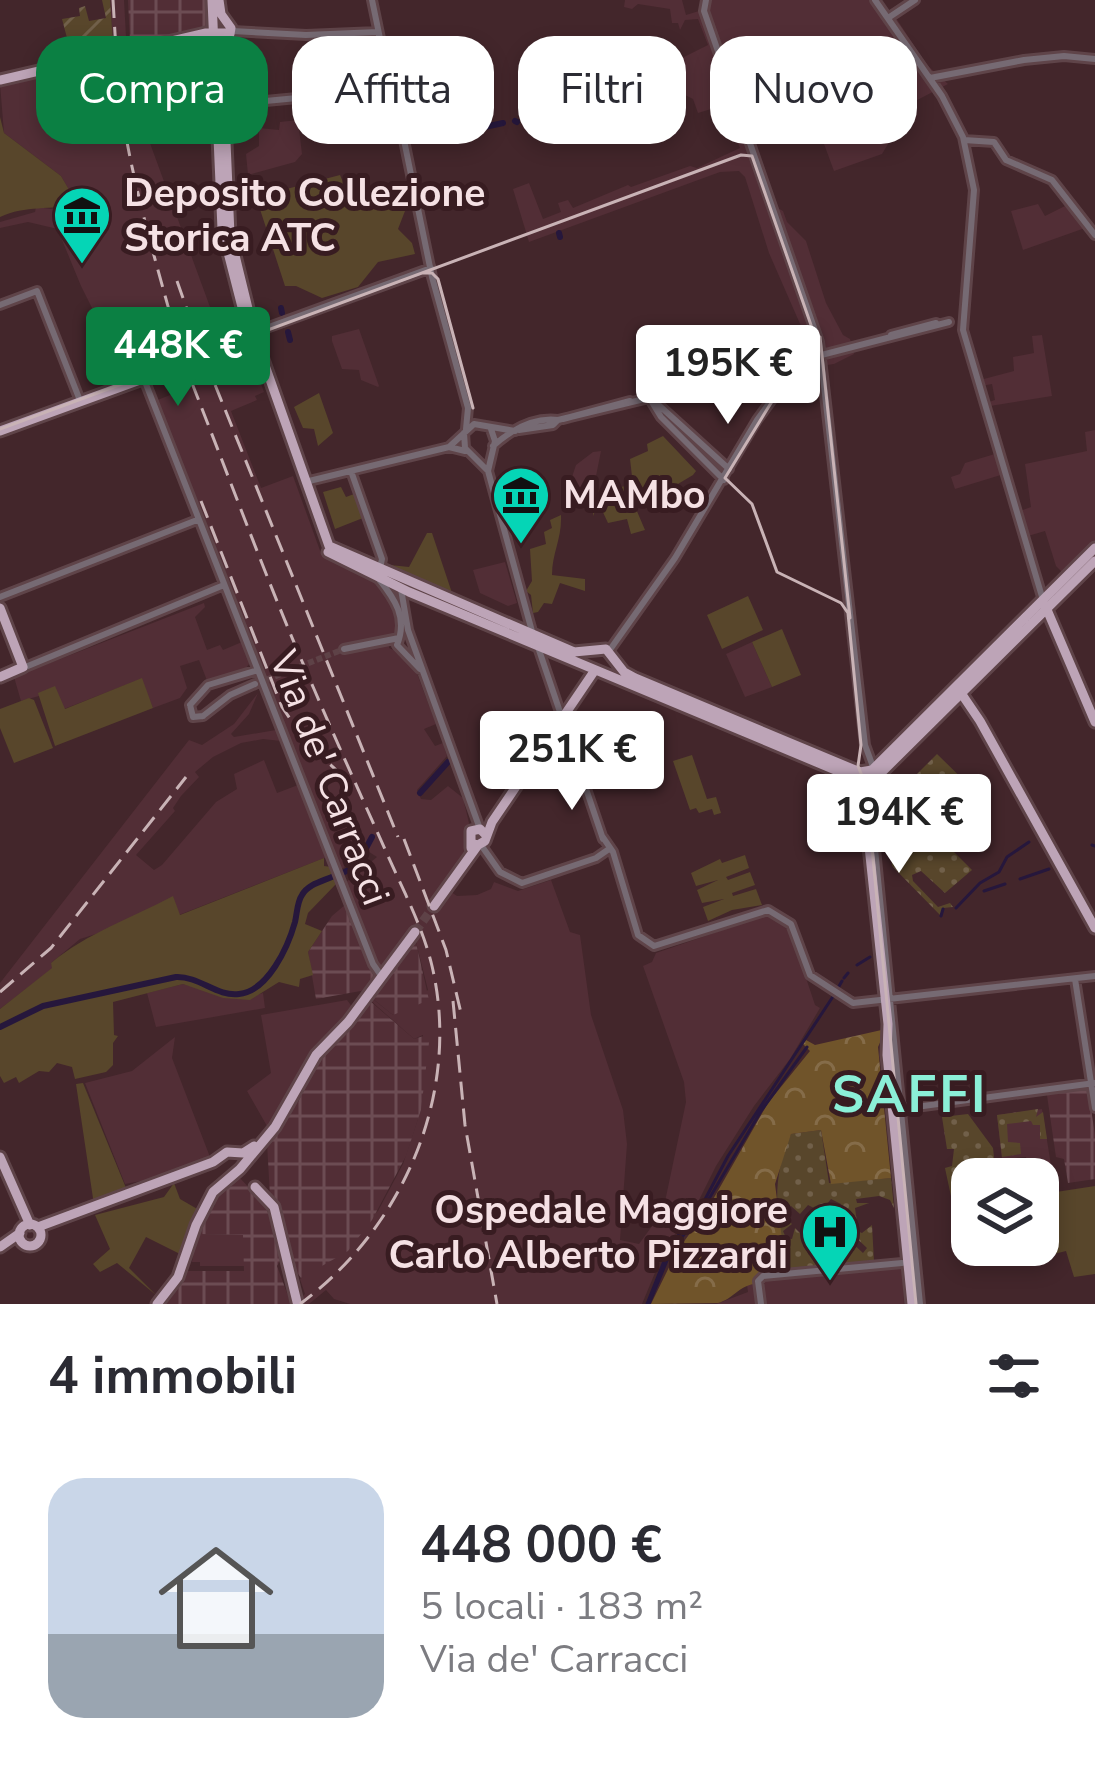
<!DOCTYPE html>
<html lang="it">
<head>
<meta charset="utf-8">
<style>
  :root { --surface:#fff; --page:#f7f7f7; --text:#2b2b33; --muted:#7c7c81; --line:#e1e1e2; --accent:#0b8043 }
  body { margin:0; font-family:"Nunito Sans",sans-serif; background:var(--page); color:var(--text); height:100vh; display:flex; flex-direction:column; font-size:45px; white-space:nowrap }
  * { box-sizing:border-box; margin:0 }
  p { font-size:39px; color:var(--muted) }
  .icon { flex:none; width:66px; height:66px; fill:none; stroke:currentColor; stroke-width:2; stroke-linecap:round; stroke-linejoin:round }
  .map { position:relative; height:1304px; overflow:hidden }
  .drawer { display:flex; flex-direction:column; background:var(--surface); flex:1 }
  .drawer>* { flex:none }
  .guide { position:absolute; left:36px; top:36px; width:1023px; height:108px; display:flex; gap:24px }
  .buttons { position:absolute; left:951px; top:1158px; display:grid; gap:24px }
  .buttons a { display:grid; place-items:center; width:108px; height:108px; border-radius:24px; background:var(--surface); box-shadow:0 6px 18px #0003; font-size:60px }
  .price { position:absolute; translate:-50% -102px; padding:0 27px; border-radius:12px; background:#fff; color:#222; font-size:39px; line-height:78px; filter:drop-shadow(0 3px 6px #0008) }
  .price::after { content:''; position:absolute; left:50%; top:72px; width:36px; height:27px; margin-left:-18px; background:inherit; clip-path:polygon(0 0,100% 0,50% 100%) }
  .price.on { background:var(--accent); color:#fff }
  ul { padding:0; list-style:none }
  li { display:flex; align-items:center; gap:36px; height:300px; padding:0 48px }
  li+li { border-top:3px solid var(--line) }
  li span { display:grid; place-items:center; flex:none; width:336px; height:240px; border-radius:36px; color:#555 }
  li>.icon { margin-inline-start:auto }
  span .icon { width:144px; height:144px; fill:#fffc; stroke-width:1 }
  li b { font-size:51px }
  h2 { display:flex; justify-content:space-between; align-items:center; height:144px; padding:0 48px; font-size:51px }
  .pill { padding:0 42px; border-radius:36px; background:var(--surface); box-shadow:0 6px 18px #0003; font-size:42px; line-height:108px }
  .pill.on { background:var(--accent); color:#fff }
  .map>svg:first-child { display:block }
  .built { fill:#522e36 }
  .industrial { fill:url(#industrial-grid) }
  .grass { fill:url(#grass-dots) }
  .forest { fill:url(#forest-crowns) }
  .park { fill:#58462b }
  .garden { fill:url(#garden-furrows) }
  .lines { fill:none; stroke-linecap:round; stroke-linejoin:round }
  .stream { stroke:#26173c; stroke-width:3 }
  .canal { stroke:#26173c; stroke-width:6 }
  .minor-tunnel { stroke:#5e4247; stroke-width:6; stroke-dasharray:6 3; stroke-linecap:butt }
  .major-tunnel { stroke:#5e4247; stroke-width:9; stroke-dasharray:9 4.5; stroke-linecap:butt }
  .minor-casing { stroke:#5f4449; stroke-width:12 }
  .major-casing { stroke:#5f4449; stroke-width:15 }
  .minor { stroke:#766a73; stroke-width:6 }
  .major { stroke:#bda4b7; stroke-width:9 }
  .tram { stroke:#c9b3b6; stroke-width:3 }
  .rail { stroke:#c9b3b6; stroke-width:3; stroke-dasharray:18 9; stroke-linecap:butt }
  .major-bridge-casing { stroke:#5f4449; stroke-width:15; stroke-linecap:butt }
  .major-bridge { stroke:#bda4b7; stroke-width:9 }
  .labels { text-anchor:middle; dominant-baseline:central; stroke-width:10; stroke-linejoin:round; paint-order:stroke }
  .poi-label { font-size:39px; font-weight:bold; fill:#f5e1e4; stroke:#381c21; text-anchor:start }
  .street-label { font-size:39px; fill:#f5e1e4; stroke:#381c21 }
  .district-label { font-size:51px; font-weight:bold; letter-spacing:3px; fill:#8befd7; stroke:#381c21 }
</style>
</head>
<body>
<div class="map">
<svg width="1095" height="1304" viewBox="0 0 1095 1304">
  <defs>
    <pattern id="industrial-grid" width="8" height="8" patternUnits="userSpaceOnUse" patternTransform="scale(3)"><rect width="8" height="8" fill="#522e36"/><path d="M0 4h8M4 0v8" fill="none" stroke="#6c4c53"/></pattern>
    <pattern id="grass-dots" width="8" height="8" patternUnits="userSpaceOnUse" patternTransform="scale(3)"><rect width="8" height="8" fill="#58462b"/><path d="M2 2h.1M6 6h.1" fill="none" stroke="#71604a" stroke-width="1.8" stroke-linecap="round"/></pattern>
    <pattern id="forest-crowns" width="20" height="18" patternUnits="userSpaceOnUse" patternTransform="scale(3)"><rect width="20" height="18" fill="#70542a"/><path d="M2 6a3 3 0 1 1 6 0M12 15a3 3 0 1 1 6 0" fill="none" stroke="#856c49"/></pattern>
    <pattern id="garden-furrows" width="10" height="10" patternUnits="userSpaceOnUse" patternTransform="scale(3)"><rect width="10" height="10" fill="#58462b"/><path d="M-1 1l2-2M0 10L10 0M9 11l2-2" fill="none" stroke="#71604a"/></pattern>
  </defs>
  <rect width="100%" height="100%" fill="#43262b"/>
  <path class="built" d="M110,0h14l3,55 9,50 81,221 -7,5 5,13 -89,32 -45,-90 -21,-51 2,-5 -34,-8 -28,6v-6l35,-10 1,-5 15,2 26,-5 -16,-28 -57,-43 -4,-49 114,-26z
    M625,0h57l4,15 13,-4 5,-11h165l14,19 13,-1 31,47 21,19 -48,25 3,10 -21,35 -48,17 -23,-62 61,-26 -4,-11 2,-7 -8,-3 -2,-9 -56,19 -64,33 34,101 9,5 4,11 19,19 20,62 17,32 7,4 4,15 -20,10 -21,3 -9,-34 -35,-80 -24,-76 -6,-6 -19,1 -191,70 -16,-53 16,-6 14,36 18,-7 -3,-9 10,-3 5,8 55,-23 3,2 59,-21 7,2 43,-20 -19,-42 -23,7 -5,-14 -8,-4 -6,-20 -6,1 -5,-11 40,-20 -10,-26 -13,1 -5,10 -2,-7h-6l-2,-14 -32,-5 -6,5 -8,-2z
    M298,120l4,34 -7,8 -47,13 -2,-21 13,-8v-18l20,2 1,-8z
    M1038,204l7,12 22,-11 18,23 -62,22 -12,-39z
    M359,329l20,57 -1,1 -17,-7 -2,-10 -17,-1 -10,-28v-5z
    M1042,335l10,61 -62,10 -1,-4 6,-2 -3,-16 -11,2 -1,-6 34,-9 -1,-14 21,-4 -2,-17z
    M240,346l8,4 16,42 -9,4 2,4 -26,11 30,77 32,-12 29,80 51,24 17,16 9,35 -10,7v10l18,8 8,12 21,56 -12,5 11,17 8,-3 4,13 -30,34 4,9 10,1 17,-14 15,12 6,25 -3,17 2,14 -37,51 7,4 13,-17 6,4 20,-1 14,-6 3,-7 24,9 33,-11 19,52 10,3 11,80 32,95 4,34 -7,96 19,4 24,-33 23,-109 -2,-20 -41,-116 9,-4 4,-9 110,-38 23,12 26,78 5,3 -30,51 -36,47 -38,60 -22,44 -27,34 -25,60h-292l-16,-5 -8,-9 -17,14h-14l10,-10 -5,-15 78,-68 25,-47 18,-54 2,-75 -9,4 -43,-38 2,-2 20,16 35,-25 -13,-52 -32,30 -6,-4 -32,-81 32,-26 -14,-9 -9,13 -14,9 -185,-469 20,-8 -7,-20z
    M1095,430v113l-31,31 -8,-8 -11,-35 -17,5 -8,-25 11,-4 -6,-43 62,-13 -2,-19z
    M601,451l-11,55 -29,4 15,-45 17,-13z
    M998,453l6,21 -49,15 -4,-12 9,-3 5,-11z
    M505,562l12,41 -9,3 -28,-13 -7,-23z
    M204,603l1,4 -10,10 12,33 13,-5 3,5 19,-8 8,21 -9,11 -33,9 -9,-23 -19,6 7,22 -7,10 -27,10 -12,-29 -77,30 -25,-13 -18,5 -7,-24z
    M752,642l20,45 -27,10 -19,-43z
    M258,693l-9,21 -18,20 3,3 42,-7 5,11 -18,-2 -22,4 -28,14 -18,15 4,5 -18,19 -8,12 2,3 -39,44 18,15 8,-5 54,-63 21,-13 -3,-15 30,-14 13,33 21,-8 29,72 -148,58 -6,-18 -61,32 -32,10 -29,24 2,5 -53,41v-26l189,-243 13,5 32,-21z
    M183,984l59,15 21,-6 2,15 -109,19 -9,-34z
    M347,1000l6,8 -41,44 -25,50 -20,24 -20,-35 24,-18 -10,-58z
    M175,1037l-3,21 38,99 -58,22 -27,5 -40,-101 47,-12z
    M1042,1109l12,75 -7,1h-9v-6h-9l-3,-22 -24,2 -5,-44z
    M196,1234l48,1v31h-44v-4h-8z
    M902,1259l2,45h-188l32,-12 -1,-7 7,-1 7,-10z"/>
  <path class="industrial" d="M128,0h79l2,23 -5,7 -70,16 -4,-5z
    M345,905l30,74 -9,11 -50,9 -8,-47 24,-36z
    M415,938l14,62 -36,15 -21,-17z
    M370,1001l44,38 16,-5 -9,76 -15,46 -34,64 -24,31 -47,27 -6,-8 -12,-46 -13,-28 -3,-54 31,-40 23,-46z
    M1088,1089l7,46v44l-27,4 -4,-24 -8,-2 -9,-62z
    M237,1175l29,31 15,53 -4,7 14,38h-125l20,-33h58l-1,-36 -47,-1 12,-26 7,-2 -2,-6z"/>
  <path class="grass" d="M937,754l52,51 -25,25 -52,-51z
    M884,790l13,14 13,4 62,62 -27,23 -24,-22 -9,4 1,6 25,26 12,-4 3,4 -10,1 -3,7 -48,-49 -5,-51 9,-10z
    M1038,1109l-2,8 7,-5 4,27h-7v-14h-7l-2,-4 -24,3 1,18 12,1 1,11 -19,3 -5,-42z
    M968,1114l25,34 3,28 -17,2 -5,-12 -18,2 5,32 -9,1 -7,-33 7,-2 2,-17h-7l-5,-32z
    M821,1130l8,53 62,-5 3,30 -4,-8 -11,-4 -23,3 1,4h12l-14,5 2,15 -5,6 10,4 10,-8 2,37 -44,4 -1,-15 15,-12 3,1 -7,6 5,10 9,-8 -4,-7 13,12 4,-5c-14,-14 -27,-24 -41,-38l7,3 8,-9 -10,-5 -9,11 18,22 -2,9 -11,6 -10,-11 3,-4 -12,-10 10,-12 -10,-5 -8,9 -9,-8 -9,8 10,10 -9,7 3,7 6,1 3,-11 12,12 -4,5 6,10 8,-9 -2,-8 9,11 3,17 -41,5c-8,-52 -17,-87 5,-137z"/>
  <path class="forest" d="M886,1029l-8,18 13,131 -60,6 -10,-54 -30,4 -16,50 11,87 -29,5 -3,8c-15,2 -21,15 -36,19l-67,1 26,-53 30,-41 61,-107 42,-52 -7,-7 3,-4 9,5z"/>
  <path class="park" d="M0,117l4,16 57,43 17,29c-28,5 -52,0 -78,12z
    M340,175l8,19 16,11 38,-8 3,14 -7,18 14,14 3,11 -37,8 -20,25 -36,11 -26,-12h-11l-29,-89z
    M319,393l14,40 -15,13 -4,-17 -11,-1 -9,-21z
    M663,436l33,35 -3,4 -57,34 9,21 -14,4 -4,-15 -19,4 -7,-15 -5,1 -3,7 1,-25 39,-6 -3,-26 18,-8 -1,-7z
    M341,487l5,10 8,-3 9,24 -28,11 -12,-37z
    M561,515c1,24 -9,38 -9,60l33,4v12l-25,-8 -8,21 -8,-1 -6,9 -5,1 -2,-18 -5,-4 6,-10 -2,-32 16,-5 -2,-12 8,-4 -2,-8z
    M427,533h5l21,63 -60,-24 -3,-7 19,2z
    M748,596l15,34 -41,19 -15,-34z
    M782,629l19,46 -29,12 -20,-45z
    M142,678l11,30 -98,38 -17,-53 17,-7 10,23z
    M29,698l5,2 19,48 -39,15 -14,-35v-19z
    M692,755l15,44 9,-2 5,16 -7,2 -2,-6 -13,4 -3,-5 -6,2 -17,-49z
    M745,855l4,13 -23,9 2,3 22,-8 5,13 -23,8 1,3 23,-7 6,16 -30,5 -24,11 -5,-14 21,-8 -22,4 -5,-13 21,-10 -22,6 -5,-13 29,-14 2,4z
    M324,858v8l7,1 6,16 -29,30 -3,11 17,7 -14,21 5,23 -13,4 -1,8 -20,-5 -29,18 -27,-2 -40,-14 -70,18 1,33 4,1 -5,7v22l-7,7 -31,7 -3,-12 -15,-4 -8,9 -10,-1 -20,12 -3,-6 -12,6 -4,-7v-67l52,-41 -1,-5c36,-30 81,-45 122,-67l7,19z
    M83,1083l43,105 -32,17 -18,-121z
    M174,1183l6,16 19,11 -17,45 -36,-18 -17,31 27,27 -39,-32 -17,9 -7,-8 17,-15 -15,-34 69,-18z
    M1095,1186v88l-21,3 -8,-26 -16,4 -7,-61z"/>
  <path class="garden" d="M102,0h8l3,43 -42,10 -9,-34 18,-3 -1,-8 6,-2 4,15 17,-3z"/>
  <g class="lines">
    <path class="stream" d="M1092,845l3,1
      M1020,879l29,-10
      M984,891l21,-7
      M956,908l24,-25 19,-11 8,-15 22,-15
      M941,916l2,-7
      M857,965l13,-8
      M844,978l4,-5
      M838,988l4,-7
      M647,1304l23,-58 31,-39 27,-51 106,-161
      M649,1304l22,-53 29,-37 61,-103 46,-64"/>
    <path class="canal" d="M515,121l2,1
      M480,128l23,-5
      M559,233l1,4
      M281,308l1,5
      M288,332l2,8
      M676,427l3,3
      M420,793l28,-31
      M341,874l16,-9 15,-28
      M0,1027l43,-21 133,-29c23,-1 41,20 63,17 29,-3 49,-47 56,-72 2,-8 2,-20 7,-27 6,-11 21,-14 32,-19"/>
    <path class="minor-tunnel" d="M258,683l86,-34"/>
    <path class="major-tunnel" d="M415,932l19,-26"/>
    <defs>
      <path id="minor" d="M372,0l15,72
        M706,0l-2,11 115,331 46,403 7,19 -3,24 51,516
        M875,0l67,96 21,41 11,53 -11,140 80,270
        M888,18l27,-18
        M232,31l74,4 72,-3
        M378,32l11,35 43,210 36,131 -2,21
        M930,78l94,-18 40,-4 31,3
        M222,121l16,-2 17,-17 137,-13
        M964,140l30,2 12,18 46,20 43,55
        M0,305l37,-14 42,107
        M255,332l176,-64
        M891,335l45,-12
        M142,374l231,590 9,13
        M721,381l228,-59
        M677,391l35,-12 6,2
        M650,399l11,18 63,63
        M652,399l77,70
        M563,419l67,-18
        M519,430l34,-5 5,-5 206,-50
        M464,433l1,15 23,23 45,164
        M493,446c18,-16 41,-29 65,-26
        M449,447l25,-23 41,7
        M351,471l31,88 -4,19c17,21 30,40 19,67l23,24
        M488,471l7,-30 -4,-12
        M305,482l144,-35 16,4
        M401,589l7,41 72,199
        M0,597l197,-77
        M538,647l65,192
        M344,649l55,-11
        M609,651l66,-93 82,-138 30,-41 -1,-15
        M23,668l201,-83
        M190,705l18,-20 50,-15
        M190,705l3,12 10,-1
        M203,716l27,-21 25,-11
        M602,836l11,16 25,83 16,11 114,-36 23,14 19,51 43,28 242,-27
        M481,845l19,27 22,11 74,-25 13,-9
        M1075,979l20,129
        M901,1109l194,-26
        M761,1304l-3,-23 5,-5 139,-13"/>
      <path id="major" d="M212,0l10,229 31,121
        M219,0l2,14 10,14 -1,6
        M215,32l7,17 8,186 25,102 74,209 245,106 32,-3 18,23 11,6 225,94 12,-2
        M159,44l47,-11h24
        M0,80l69,-16
        M218,351l33,-12
        M0,431l162,-59
        M328,552l81,40 455,190 18,-10 213,-211
        M1045,605l50,117
        M0,608l23,59 -23,10
        M961,693l19,28 115,207
        M868,774l227,-226
        M862,781l26,243 -1,31 25,249
        M471,843l7,2 7,-4 7,-19 103,-152
        M471,848v-17l9,-2 6,6
        M434,906l44,-61
        M0,1157l30,68
        M255,1187l19,20 23,95
        M19 1235a11 11 0 1 1 22 0a11 11 0 1 1-22 0Z
        M38,1227l175,-65 14,-10 16,1 11,-7
        M0,1247l20,-14
        M157,1304l21,-27 18,-52 17,-33 27,-23 35,-42 41,-72 32,-33 67,-90"/>
    </defs>
    <use href="#minor" class="minor-casing"/>
    <use href="#major" class="major-casing"/>
    <use href="#minor" class="minor"/>
    <use href="#major" class="major"/>
    <path class="tram" d="M423,273h9l6,6 35,129
      M820,337l30,281
      M0,429l741,-274 11,1 67,192 -4,8 -22,11 -68,111 27,26 25,68 64,31 7,10 13,132 -3,21 8,20 50,518"/>
    <path class="rail" d="M113,0l3,50
      M116,58c7,106 43,209 69,312
      M177,281l24,68
      M182,358c44,110 84,222 132,331 24,56 49,111 74,167 16,36 35,72 44,110 30,127 -29,262 -132,338
      M205,360l193,477
      M201,501l81,206 24,35 41,38
      M404,839l42,111 15,63
      M0,992l51,-44 135,-171
      M453,1001l12,124 32,179"/>
    <defs>
      <path id="major-bridge" d="M69,64l90,-20
        M160,367l56,-21"/>
    </defs>
    <use href="#major-bridge" class="major-bridge-casing"/>
    <use href="#major-bridge" class="major-bridge"/>
  </g>
  <defs>
    <symbol id="museum-pin" viewBox="-11 -11 22 30"><path d="M0 17L-7.5 6A9.5 9.5 0 1 1 7.5 6Z" fill="#05d5b6" stroke="#381c21"/><path d="M0-6L6-3V-2H-6V-3ZM-5-1h2V3h-2ZM-1-1h2V3h-2ZM3-1h2V3H3ZM-6 4H6V6H-6Z" fill="#111"/></symbol>
    <symbol id="hospital-pin" viewBox="-11 -11 22 30"><path d="M0 17L-7.5 6A9.5 9.5 0 1 1 7.5 6Z" fill="#05d5b6" stroke="#381c21"/><path d="M-5-5h3v3.5h4V-5h3V5h-3V1.5h-4V5h-3Z" fill="#111"/></symbol>
  </defs>
  <g fill-rule="evenodd">
    <use href="#museum-pin" x="49" y="182" width="66" height="90"/>
    <use href="#museum-pin" x="488" y="462" width="66" height="90"/>
    <use href="#hospital-pin" x="797" y="1199" width="66" height="90"/>
  </g>
  <g class="labels">
    <g class="poi-label">
      <text x="124" y="193">Deposito Collezione<tspan x="124" dy="45">Storica ATC</tspan></text>
      <text x="563" y="495">MAMbo</text>
      <text x="788" y="1210" text-anchor="end">Ospedale Maggiore<tspan x="788" dy="45">Carlo Alberto Pizzardi</tspan></text>
    </g>
    <g class="street-label">
      <text transform="translate(329 778) rotate(69)">Via de' Carracci</text>
    </g>
    <g class="district-label">
      <text x="910" y="1095">SAFFI</text>
    </g>
  </g>
</svg>
<div class="buttons">
<a><svg class="icon" aria-label="layers" viewBox="0 0 24 24"><path d="M12 4l9 5-9 5-9-5zM3 14l9 5 9-5"/></svg></a>
</div>
<b class="price on" style="left:178px;top:409px">448K €</b>
<b class="price" style="left:728px;top:427px">195K €</b>
<b class="price" style="left:572px;top:813px">251K €</b>
<b class="price" style="left:899px;top:876px">194K €</b>
<div class="guide">
<a class="pill on">Compra</a>
<a class="pill">Affitta</a>
<a class="pill">Filtri</a>
<a class="pill">Nuovo</a>
</div>
</div>
<section class="drawer">
<h2>4 immobili<svg class="icon" aria-label="filters" viewBox="0 0 24 24"><path d="M4 7h16M4 17h16"/><circle cx="9" cy="7" r="2"/><circle cx="15" cy="17" r="2"/></svg></h2>
<ul>
<li><span style="background:linear-gradient(#c9d6e8 65%,#9aa5b1 0)"><svg class="icon" aria-label="home" viewBox="0 0 24 24"><path d="M3 11l9-7 9 7M6 9v11h12V9"/></svg></span><div><b>448 000 €</b><p>5 locali · 183 m²</p><p>Via de' Carracci</p></div></li>
</ul>
</section>
</body>
</html>
